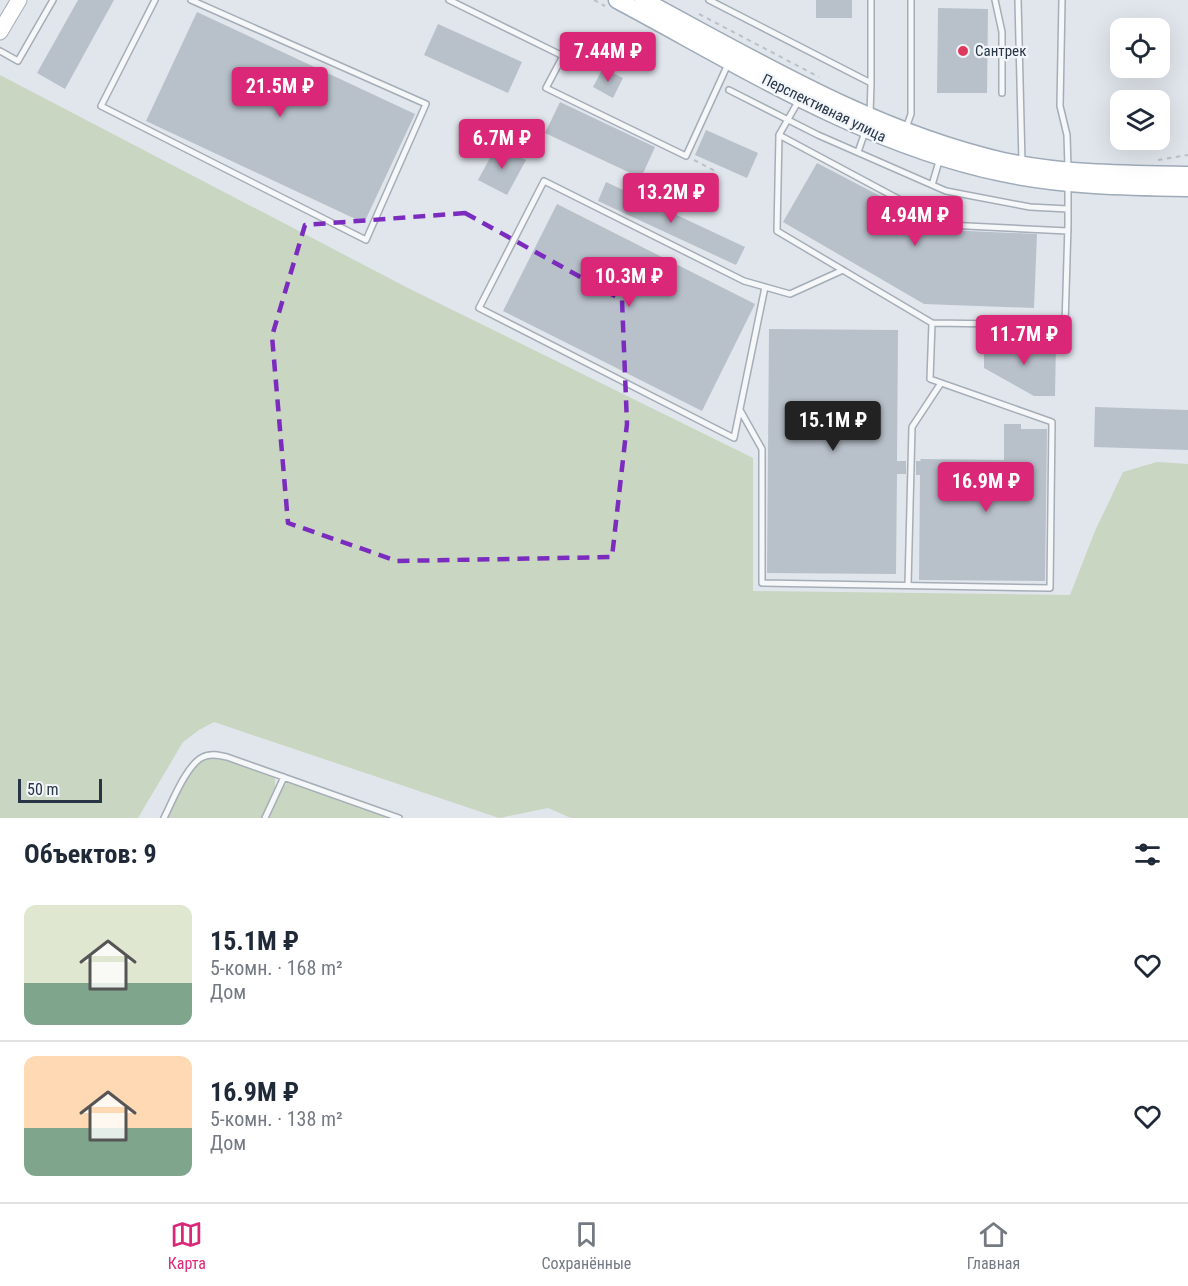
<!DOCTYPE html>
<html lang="ru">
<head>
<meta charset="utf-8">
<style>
  :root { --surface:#fff; --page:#f6f6f7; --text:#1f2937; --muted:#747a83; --line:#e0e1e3; --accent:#db2777 }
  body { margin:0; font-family:"Roboto Condensed",sans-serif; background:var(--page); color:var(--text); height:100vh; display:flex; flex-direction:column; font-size:22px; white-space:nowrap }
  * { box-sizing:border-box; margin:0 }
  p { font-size:20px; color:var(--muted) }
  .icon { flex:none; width:33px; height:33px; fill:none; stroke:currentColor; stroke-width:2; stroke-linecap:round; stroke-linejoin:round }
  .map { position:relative; height:818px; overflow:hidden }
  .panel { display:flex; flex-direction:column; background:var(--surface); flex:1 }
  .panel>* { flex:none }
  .fabs { position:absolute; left:1110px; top:18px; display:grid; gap:12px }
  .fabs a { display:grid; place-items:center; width:60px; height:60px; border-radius:12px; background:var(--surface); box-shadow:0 6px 24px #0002; font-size:30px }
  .scale { position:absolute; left:18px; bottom:15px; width:84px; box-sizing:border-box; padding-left:6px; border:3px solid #273546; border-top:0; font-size:16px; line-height:21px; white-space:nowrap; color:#273546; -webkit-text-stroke:4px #f2f5f9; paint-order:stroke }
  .price { position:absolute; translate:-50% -51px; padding:0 14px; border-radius:6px; background:var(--accent); color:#fff; font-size:20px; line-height:39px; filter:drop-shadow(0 2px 3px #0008) }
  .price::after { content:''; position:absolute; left:50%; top:36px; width:18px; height:14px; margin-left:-9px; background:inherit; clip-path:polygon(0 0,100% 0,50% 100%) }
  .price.on { background:#222; color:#fff }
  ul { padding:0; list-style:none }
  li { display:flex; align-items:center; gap:18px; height:150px; padding:0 24px }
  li+li { border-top:2px solid var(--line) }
  li span { display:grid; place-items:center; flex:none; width:168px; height:120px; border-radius:12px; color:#555 }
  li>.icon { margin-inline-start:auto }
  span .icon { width:72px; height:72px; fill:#fffc; stroke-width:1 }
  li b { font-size:26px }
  h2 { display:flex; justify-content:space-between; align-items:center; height:72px; padding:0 24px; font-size:26px }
  .tab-bar { display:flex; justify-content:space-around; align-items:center; height:84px; border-top:2px solid var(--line); background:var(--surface); font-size:16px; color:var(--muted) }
  .tab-bar a { display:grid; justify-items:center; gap:3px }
  .tab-bar .on { color:var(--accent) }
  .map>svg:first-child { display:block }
  .green { fill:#c8d6c2 }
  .building { fill:#b8c0ca }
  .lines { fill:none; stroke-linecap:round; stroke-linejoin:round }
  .lane-casing { stroke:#a5adb7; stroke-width:8 }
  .secondary-casing { stroke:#a5adb7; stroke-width:17 }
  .primary-casing { stroke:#9fabb9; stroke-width:19 }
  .path { stroke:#bbc1c7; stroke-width:2; stroke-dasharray:4.5 4.5; stroke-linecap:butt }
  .lane { stroke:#f5f7f9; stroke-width:5 }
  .secondary { stroke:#fff; stroke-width:15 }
  .primary { stroke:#fff; stroke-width:16 }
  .marked { fill:none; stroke:#7b2cbf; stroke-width:4.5; stroke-dasharray:12 8; stroke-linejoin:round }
  .poi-dot { fill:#dd3a5e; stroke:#f2f5f9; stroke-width:2 }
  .labels { text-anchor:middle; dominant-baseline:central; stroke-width:4.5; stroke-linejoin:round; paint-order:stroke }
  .poi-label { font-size:15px; fill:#273546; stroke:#f2f5f9; text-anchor:start }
  .street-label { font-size:15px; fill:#273546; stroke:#f2f5f9 }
</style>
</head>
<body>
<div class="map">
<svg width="1188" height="818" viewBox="0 0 1188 818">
  <rect width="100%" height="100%" fill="#e1e6ec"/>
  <path class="green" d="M0,75l408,213 345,170v133l317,4 25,-64 28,-59 34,-10 31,2v354h-617l-23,-10 -49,10 -285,-96 -15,8 -16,12 -45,76h-138z
    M211,758l22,4 42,16v10l-14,30h-94l26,-49 6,-6z
    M292,782l102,36h-125l13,-30 5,-5z"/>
  <path class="building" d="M78,0h36l-49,89 -28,-16z
    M816,0h36v18h-36z
    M938,8l50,1 -1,84h-50z
    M197,12l218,102 -51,109 -218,-102z
    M438,24l84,38 -14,31 -84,-38z
    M603,68l20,10 -10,20 -20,-11z
    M560,102l95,45 -14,31 -96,-45z
    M706,130l52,23 -11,25 -52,-23z
    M497,145l29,15 -19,35 -29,-15z
    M817,163l128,67 92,4 -3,74 -110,-4 -141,-82z
    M606,182l139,65 -9,18 -138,-64z
    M557,204l198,100 -53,107 -199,-100z
    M769,329l129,1 -1,131h9v13h-9l-1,100 -129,-1z
    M984,342l72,2 -1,52h-21l-50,-28z
    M1095,407l93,3v40l-94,-3z
    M1004,424h17v5h26l-2,152 -126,-1 1,-105h-4v-14h5l-1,-2 84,1z"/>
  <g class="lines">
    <defs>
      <path id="lane" d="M155,0l-54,106 265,134 60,-136 -235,-104
        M449,0l114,56 -17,32 140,68 42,-92
        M709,0l162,83 -1,32
        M871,0v83
        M995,0l7,32v61
        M1018,0l4,163
        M1062,0l-2,106 7,29 1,33
        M0,51l18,10 35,-61
        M729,90l89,45 128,56 84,16 38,2
        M906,128l5,-14v-114
        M779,135l20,-35
        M858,152l7,-20
        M1068,184v41l-3,100 -133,-2 -155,-92 2,-96 168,90 121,6
        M932,185l8,-27
        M765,287l-31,151 -255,-130 65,-127 200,100 46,13 53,-24
        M740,410l22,39v134l288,5 2,-166 -122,-43 2,-56
        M908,585l4,-158 29,-44
        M164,818c8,-16 23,-54 39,-61 7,-4 16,-2 24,0l172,61
        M265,818l19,-41"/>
      <path id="secondary" d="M0,32l19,-32"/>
      <path id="primary" d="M617,0c124,66 246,144 385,173 61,13 124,14 186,15
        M643,0c116,62 230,131 360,161 60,13 123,13 185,14"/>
    </defs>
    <use href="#lane" class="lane-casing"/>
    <use href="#secondary" class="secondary-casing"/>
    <use href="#primary" class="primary-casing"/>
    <path class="path" d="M594,0l11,6
      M699,14l120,63
      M694,160l21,11
      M1158,160l30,-5"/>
    <use href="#lane" class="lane"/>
    <use href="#secondary" class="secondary"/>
    <use href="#primary" class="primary"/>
  </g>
  <path class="marked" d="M465,213l157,87 5,124 -15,133 -215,4 -109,-38 -16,-187 33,-111z"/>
  <circle class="poi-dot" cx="963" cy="51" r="6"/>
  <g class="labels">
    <g class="poi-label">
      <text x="975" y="51">Сантрек</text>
    </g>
    <g class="street-label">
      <text transform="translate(824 108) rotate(26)">Перспективная улица</text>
    </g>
  </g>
</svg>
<div class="fabs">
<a><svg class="icon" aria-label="locate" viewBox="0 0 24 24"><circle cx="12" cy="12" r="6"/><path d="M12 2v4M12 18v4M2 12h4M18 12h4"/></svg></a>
<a><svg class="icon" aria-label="layers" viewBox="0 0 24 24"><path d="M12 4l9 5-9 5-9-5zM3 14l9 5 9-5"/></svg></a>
</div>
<div class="scale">50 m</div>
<b class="price" style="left:608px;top:83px">7.44M ₽</b>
<b class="price" style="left:280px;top:118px">21.5M ₽</b>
<b class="price" style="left:502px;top:170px">6.7M ₽</b>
<b class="price" style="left:671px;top:224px">13.2M ₽</b>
<b class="price" style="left:915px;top:247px">4.94M ₽</b>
<b class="price" style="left:629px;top:308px">10.3M ₽</b>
<b class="price" style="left:1024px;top:366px">11.7M ₽</b>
<b class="price on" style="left:833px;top:452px">15.1M ₽</b>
<b class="price" style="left:986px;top:513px">16.9M ₽</b>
</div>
<section class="panel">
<h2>Объектов: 9<svg class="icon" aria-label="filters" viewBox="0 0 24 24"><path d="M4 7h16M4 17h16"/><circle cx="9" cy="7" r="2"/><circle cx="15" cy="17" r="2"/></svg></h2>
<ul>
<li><span style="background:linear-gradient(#dfe7d0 65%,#7fa58c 0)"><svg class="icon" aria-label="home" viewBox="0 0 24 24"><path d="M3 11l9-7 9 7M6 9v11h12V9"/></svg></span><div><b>15.1M ₽</b><p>5-комн. · 168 m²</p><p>Дом</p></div><svg class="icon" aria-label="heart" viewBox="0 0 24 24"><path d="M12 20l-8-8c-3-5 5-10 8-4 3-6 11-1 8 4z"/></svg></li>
<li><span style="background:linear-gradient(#ffd9b3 60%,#7fa58c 0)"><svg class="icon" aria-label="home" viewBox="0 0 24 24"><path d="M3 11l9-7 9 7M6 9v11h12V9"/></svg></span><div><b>16.9M ₽</b><p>5-комн. · 138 m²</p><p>Дом</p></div><svg class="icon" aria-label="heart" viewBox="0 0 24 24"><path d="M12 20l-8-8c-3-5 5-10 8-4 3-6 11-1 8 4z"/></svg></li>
</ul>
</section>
<nav class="tab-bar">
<a class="on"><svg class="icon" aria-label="map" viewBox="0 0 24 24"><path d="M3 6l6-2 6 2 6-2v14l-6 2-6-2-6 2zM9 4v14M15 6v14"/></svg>Карта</a>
<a><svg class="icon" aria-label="saved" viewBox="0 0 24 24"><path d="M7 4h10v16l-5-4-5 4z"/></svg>Сохранённые</a>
<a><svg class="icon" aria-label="home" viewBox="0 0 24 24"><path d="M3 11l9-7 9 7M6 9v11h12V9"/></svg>Главная</a>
</nav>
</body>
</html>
